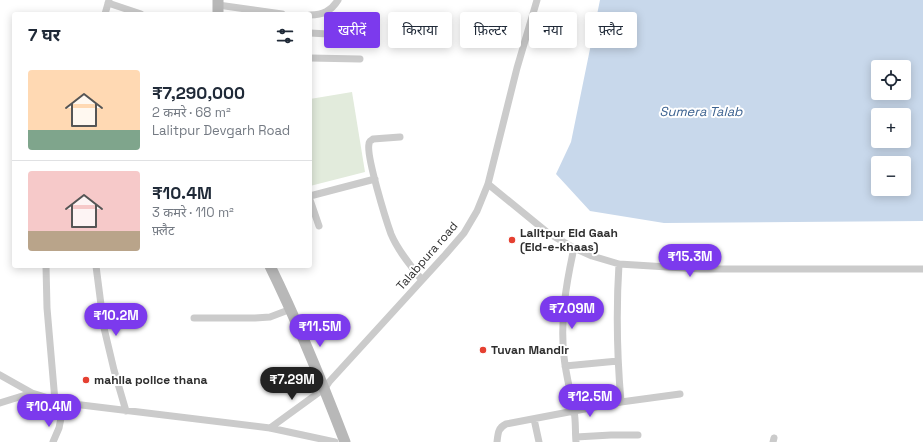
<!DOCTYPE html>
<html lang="hi">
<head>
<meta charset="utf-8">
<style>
  :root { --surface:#fff; --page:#f6f6f7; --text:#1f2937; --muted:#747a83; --line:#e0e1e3; --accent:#7c3aed }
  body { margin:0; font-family:"Space Grotesk","Noto Sans Devanagari",sans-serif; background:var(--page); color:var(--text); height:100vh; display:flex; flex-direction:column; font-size:15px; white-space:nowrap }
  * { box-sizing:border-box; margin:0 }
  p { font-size:13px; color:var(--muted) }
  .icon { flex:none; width:22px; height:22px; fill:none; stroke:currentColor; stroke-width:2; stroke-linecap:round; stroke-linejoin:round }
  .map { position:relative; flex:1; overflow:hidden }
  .drawer { position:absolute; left:12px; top:12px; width:300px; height:256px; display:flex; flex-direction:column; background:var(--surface); border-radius:4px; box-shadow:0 2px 10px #0003 }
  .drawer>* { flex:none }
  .banner { position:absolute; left:324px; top:12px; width:380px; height:36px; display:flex; gap:8px }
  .buttons { position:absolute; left:871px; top:60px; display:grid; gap:8px }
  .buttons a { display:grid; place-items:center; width:40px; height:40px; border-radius:4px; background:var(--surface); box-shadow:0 2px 10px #0003; font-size:20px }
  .price { position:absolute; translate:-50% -34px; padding:0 9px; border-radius:14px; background:var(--accent); color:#fff; font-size:13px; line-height:26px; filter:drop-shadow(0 1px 2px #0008) }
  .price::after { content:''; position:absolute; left:50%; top:24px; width:12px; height:9px; margin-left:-6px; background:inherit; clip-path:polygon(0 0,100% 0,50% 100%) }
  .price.selected { background:#222; color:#fff }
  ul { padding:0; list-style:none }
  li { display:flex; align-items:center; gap:12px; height:100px; padding:0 16px }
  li+li { border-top:1px solid var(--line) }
  li span { display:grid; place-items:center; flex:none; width:112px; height:80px; border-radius:4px; color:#555 }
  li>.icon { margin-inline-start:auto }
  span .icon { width:48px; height:48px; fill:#fffc; stroke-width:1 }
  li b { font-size:17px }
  h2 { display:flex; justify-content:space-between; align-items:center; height:48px; padding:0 16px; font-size:17px }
  .tag { padding:0 14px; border-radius:4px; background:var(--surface); box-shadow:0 2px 10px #0003; font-size:14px; line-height:36px }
  .tag.selected { background:var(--accent); color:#fff }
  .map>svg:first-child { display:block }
  .green { fill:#e2ebdc }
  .water { fill:#c8d8eb; fill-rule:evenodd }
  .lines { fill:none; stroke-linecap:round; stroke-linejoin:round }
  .street { stroke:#cbcbcb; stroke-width:7 }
  .secondary { stroke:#b8b8b8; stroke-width:11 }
  .poi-dot { fill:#e54031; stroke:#fff; stroke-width:1.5 }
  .labels { text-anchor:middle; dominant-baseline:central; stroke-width:4; stroke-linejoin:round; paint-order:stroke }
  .poi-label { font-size:12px; font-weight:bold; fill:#2e2e2e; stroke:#fff; text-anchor:start }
  .street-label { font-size:12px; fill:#2e2e2e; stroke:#fff }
  .water-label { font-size:13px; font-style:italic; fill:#3c6290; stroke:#fff }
</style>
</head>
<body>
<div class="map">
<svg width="923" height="442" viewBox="0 0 923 442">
  <rect width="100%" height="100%" fill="#fff"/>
  <path class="green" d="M352,92l13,80 -55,14v-87z"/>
  <path class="water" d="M600,0h323v221l-259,2 -74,-12 -34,-37 15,-32zM878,67h26v26h-26zM878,115h26v26h-26zM878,163h26v26h-26z"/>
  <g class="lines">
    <path class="street" d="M108,3l33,11
      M218,5l64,9
      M105,14l4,-14
      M310,15c13,0 21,-4 28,-15
      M310,33l36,2
      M310,58l50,1
      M400,137l-27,2c-2,2 -4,2 -4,5 -3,12 17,76 22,90 7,17 20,32 31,46
      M488,184l60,49 26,15 18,8 27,8 81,5h223
      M310,196l65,-17
      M310,200l9,26
      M574,248c-8,36 -14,72 -10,109 2,19 7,36 10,54 2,10 1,21 2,31
      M619,264c-3,46 -2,92 2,138
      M46,266l1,42 8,93 2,10 4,7 -2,10 -6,14
      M96,266l8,62 10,42 12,41
      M194,318h61l15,-1 21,-8
      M565,366l53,-5
      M0,375l32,18 33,10 205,25 65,14
      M0,403l32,-10
      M534,419l5,23
      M270,428l55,-40 4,-6 116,-127 19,-22 13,-22 11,-27 29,-116 20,-68
      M576,437l35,-2h27
      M497,442c1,-9 1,-14 9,-18l115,-22 59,-8
      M773,442l1,-4"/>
    <path class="secondary" d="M218,14v-14
      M270,266c28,57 52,116 75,176"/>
  </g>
  <g class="poi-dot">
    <circle cx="512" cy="240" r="4"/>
    <circle cx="483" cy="350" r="4"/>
    <circle cx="86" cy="380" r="4"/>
  </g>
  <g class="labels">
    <g class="poi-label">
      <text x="520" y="233">Lalitpur Eid Gaah<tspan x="520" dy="14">(Eid-e-khaas)</tspan></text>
      <text x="491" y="350">Tuvan Mandir</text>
      <text x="94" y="380">mahila police thana</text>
    </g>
    <g class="street-label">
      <text transform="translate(427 256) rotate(-49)">Talabpura road</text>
    </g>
    <g class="water-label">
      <text x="701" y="111">Sumera Talab</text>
    </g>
  </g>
</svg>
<div class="buttons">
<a><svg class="icon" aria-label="locate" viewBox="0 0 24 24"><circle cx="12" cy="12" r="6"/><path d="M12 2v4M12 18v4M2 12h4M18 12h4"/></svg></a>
<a>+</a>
<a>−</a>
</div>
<b class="price" style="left:690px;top:278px">₹15.3M</b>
<b class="price" style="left:572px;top:330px">₹7.09M</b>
<b class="price" style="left:116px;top:337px">₹10.2M</b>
<b class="price" style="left:320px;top:348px">₹11.5M</b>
<b class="price selected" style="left:292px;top:401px">₹7.29M</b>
<b class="price" style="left:590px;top:418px">₹12.5M</b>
<b class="price" style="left:49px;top:428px">₹10.4M</b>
<div class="banner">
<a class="tag selected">खरीदें</a>
<a class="tag">किराया</a>
<a class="tag">फ़िल्टर</a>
<a class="tag">नया</a>
<a class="tag">फ़्लैट</a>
</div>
<section class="drawer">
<h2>7 घर<svg class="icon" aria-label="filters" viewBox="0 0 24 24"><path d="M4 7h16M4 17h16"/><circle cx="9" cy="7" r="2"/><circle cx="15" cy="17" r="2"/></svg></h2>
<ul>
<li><span style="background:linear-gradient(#ffd9b3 75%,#7fa58c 0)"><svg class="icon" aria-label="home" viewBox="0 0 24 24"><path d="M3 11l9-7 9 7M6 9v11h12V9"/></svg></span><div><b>₹7,290,000</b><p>2 कमरे · 68 m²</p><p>Lalitpur Devgarh Road</p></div></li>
<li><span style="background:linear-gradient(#f6c9c9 75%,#b9a48a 0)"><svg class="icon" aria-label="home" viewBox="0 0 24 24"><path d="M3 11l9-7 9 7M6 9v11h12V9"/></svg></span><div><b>₹10.4M</b><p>3 कमरे · 110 m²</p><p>फ़्लैट</p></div></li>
</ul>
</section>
</div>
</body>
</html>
